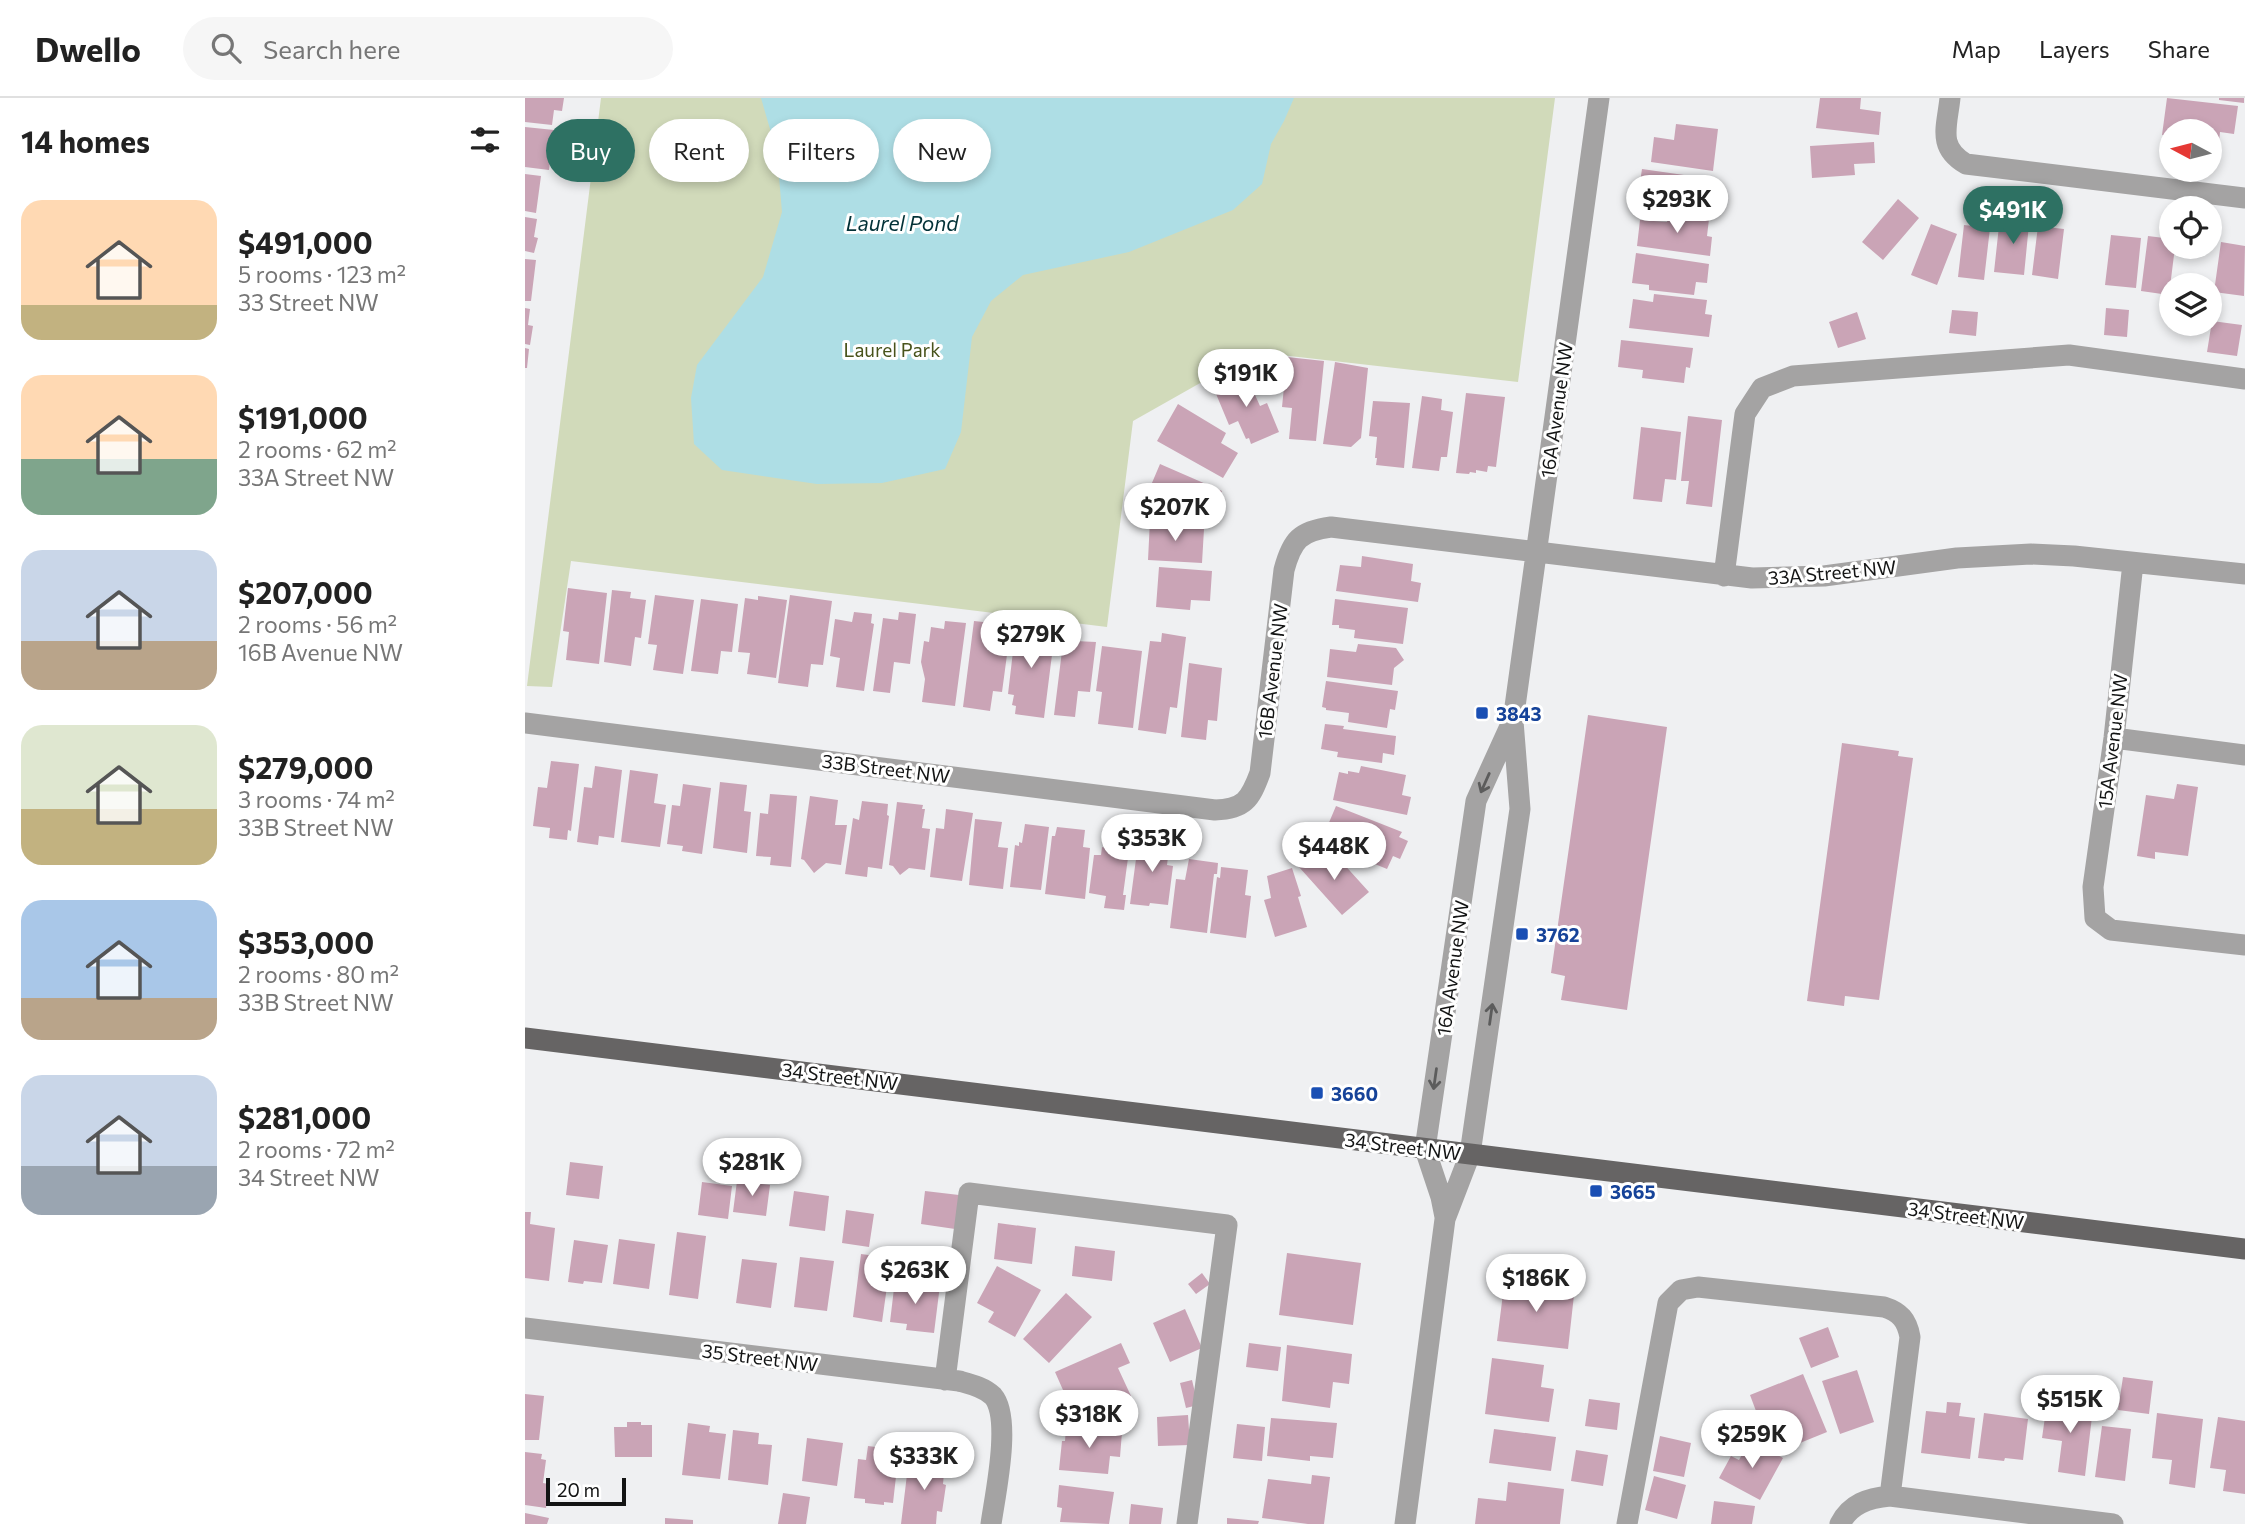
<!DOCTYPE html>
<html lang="en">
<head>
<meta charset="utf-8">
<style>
  :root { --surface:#fff; --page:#f6f6f6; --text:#222; --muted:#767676; --line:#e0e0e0; --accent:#2e7163 }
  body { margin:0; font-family:Commissioner,sans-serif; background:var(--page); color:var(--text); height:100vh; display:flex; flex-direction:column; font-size:26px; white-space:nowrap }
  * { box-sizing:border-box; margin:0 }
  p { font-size:23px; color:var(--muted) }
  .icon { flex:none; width:38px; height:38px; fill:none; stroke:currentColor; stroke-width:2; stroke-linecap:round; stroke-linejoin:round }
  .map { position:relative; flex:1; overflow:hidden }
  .details { display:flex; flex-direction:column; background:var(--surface); width:525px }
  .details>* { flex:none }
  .banner { position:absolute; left:21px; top:21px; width:665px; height:63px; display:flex; gap:14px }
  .needle { width:46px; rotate:277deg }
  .tools { position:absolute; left:1634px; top:21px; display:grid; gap:14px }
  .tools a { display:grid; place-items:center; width:63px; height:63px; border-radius:50%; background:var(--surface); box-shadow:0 4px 10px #0003; font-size:35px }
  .scale { position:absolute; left:21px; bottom:18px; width:80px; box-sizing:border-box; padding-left:7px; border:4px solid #131414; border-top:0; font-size:19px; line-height:24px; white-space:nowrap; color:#131414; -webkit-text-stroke:5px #fff; paint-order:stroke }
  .price { position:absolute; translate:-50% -60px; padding:0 16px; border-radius:24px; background:#fff; color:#222; font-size:23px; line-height:46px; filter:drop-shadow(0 2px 4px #0008) }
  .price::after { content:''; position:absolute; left:50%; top:42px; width:21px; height:16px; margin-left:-10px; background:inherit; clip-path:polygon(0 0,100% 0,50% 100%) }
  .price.active { background:var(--accent); color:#fff }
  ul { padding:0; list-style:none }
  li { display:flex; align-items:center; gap:21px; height:175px; padding:0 21px }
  li span { display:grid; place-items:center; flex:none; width:196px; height:140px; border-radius:21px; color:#555 }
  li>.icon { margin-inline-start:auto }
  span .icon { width:84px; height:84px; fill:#fffc; stroke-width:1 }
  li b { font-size:30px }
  h2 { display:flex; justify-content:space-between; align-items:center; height:84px; padding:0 21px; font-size:30px }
  .pill { padding:0 24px; border-radius:32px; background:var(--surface); box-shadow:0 4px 10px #0003; font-size:24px; line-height:63px }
  .pill.active { background:var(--accent); color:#fff }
  header { display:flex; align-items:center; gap:42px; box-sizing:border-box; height:98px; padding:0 35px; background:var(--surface); border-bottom:2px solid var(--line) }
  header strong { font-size:33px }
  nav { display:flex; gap:38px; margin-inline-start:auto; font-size:24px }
  .search { width:490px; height:63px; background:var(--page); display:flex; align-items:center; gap:18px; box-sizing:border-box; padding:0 24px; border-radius:38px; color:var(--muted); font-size:26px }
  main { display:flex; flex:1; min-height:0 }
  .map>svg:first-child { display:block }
  .green { fill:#d1daba }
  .water { fill:#aedee5 }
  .building { fill:#caa4b6 }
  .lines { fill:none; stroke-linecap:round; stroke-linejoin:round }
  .minor { stroke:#a4a3a3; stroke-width:21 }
  .major { stroke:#666464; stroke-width:21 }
  .oneway { stroke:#5c5c5c }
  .transit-dot { fill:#1a4fb4; stroke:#fff; stroke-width:2.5 }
  .labels { text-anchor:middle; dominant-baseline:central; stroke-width:6; stroke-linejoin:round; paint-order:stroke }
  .park-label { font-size:19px; fill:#48531b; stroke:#fff }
  .street-label { font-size:19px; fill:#131414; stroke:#fff }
  .transit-label { font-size:19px; font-weight:bold; fill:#164399; stroke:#fff; text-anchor:start }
  .water-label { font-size:21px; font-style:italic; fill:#023137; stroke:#fff }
</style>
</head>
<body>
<header>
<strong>Dwello</strong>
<div class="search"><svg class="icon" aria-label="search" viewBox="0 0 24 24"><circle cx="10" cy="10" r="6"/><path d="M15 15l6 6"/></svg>Search here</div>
<nav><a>Map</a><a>Layers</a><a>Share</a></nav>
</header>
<main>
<section class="details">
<h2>14 homes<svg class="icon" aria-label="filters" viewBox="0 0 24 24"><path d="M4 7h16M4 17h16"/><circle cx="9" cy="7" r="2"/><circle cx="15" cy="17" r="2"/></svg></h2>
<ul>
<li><span style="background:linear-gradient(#ffd9b3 75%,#c2b280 0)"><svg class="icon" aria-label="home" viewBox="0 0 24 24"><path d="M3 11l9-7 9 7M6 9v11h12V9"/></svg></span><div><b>$491,000</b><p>5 rooms · 123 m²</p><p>33 Street NW</p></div></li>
<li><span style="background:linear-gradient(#ffd9b3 60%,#7fa58c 0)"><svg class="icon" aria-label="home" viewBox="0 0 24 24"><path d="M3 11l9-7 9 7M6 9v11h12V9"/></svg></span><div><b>$191,000</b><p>2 rooms · 62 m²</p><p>33A Street NW</p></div></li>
<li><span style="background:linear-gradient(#c9d6e8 65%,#b9a48a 0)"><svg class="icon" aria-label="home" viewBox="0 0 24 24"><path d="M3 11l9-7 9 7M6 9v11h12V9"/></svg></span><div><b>$207,000</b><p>2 rooms · 56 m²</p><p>16B Avenue NW</p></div></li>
<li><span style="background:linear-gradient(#dfe7d0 60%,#c2b280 0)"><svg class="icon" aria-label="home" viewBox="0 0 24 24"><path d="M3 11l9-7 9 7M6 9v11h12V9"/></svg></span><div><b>$279,000</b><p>3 rooms · 74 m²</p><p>33B Street NW</p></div></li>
<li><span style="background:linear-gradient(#a9c7e8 70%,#b9a48a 0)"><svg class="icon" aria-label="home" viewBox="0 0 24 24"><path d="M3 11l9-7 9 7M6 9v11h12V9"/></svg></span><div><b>$353,000</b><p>2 rooms · 80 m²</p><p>33B Street NW</p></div></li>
<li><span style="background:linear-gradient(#c9d6e8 65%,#9aa5b1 0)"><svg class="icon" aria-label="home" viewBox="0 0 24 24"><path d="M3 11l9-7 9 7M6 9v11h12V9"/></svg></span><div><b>$281,000</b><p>2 rooms · 72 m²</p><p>34 Street NW</p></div></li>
</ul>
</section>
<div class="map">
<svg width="1720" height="1426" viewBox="0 0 1720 1426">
  <rect width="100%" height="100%" fill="#eff0f2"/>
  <path class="green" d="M76,0h954l-37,284 -263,-30 -122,69 -26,206 -536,-66 -19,126 -25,-1z"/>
  <path class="water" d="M236,0h533l-10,23 -13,23 -9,40 -29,26 -104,42 -106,23 -32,26 -19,36 -11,95 -16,37 -63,14 -65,1 -95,-14 -28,-26 -3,-46 6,-33 66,-88 19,-65 -5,-59z"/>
  <path class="building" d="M0,0h39l-2,13 -8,-1 -2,15 -27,-3z
    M1295,0h41l-1,11 21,3 -2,23 -63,-7z
    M1642,0l71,8 -4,28 -14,-2 -1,10 -9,-1v-10h-38v5l-10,-1z
    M1694,0h25v5l-25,-3z
    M1151,26l42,5 -5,42 -62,-9 3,-25 20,3z
    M0,29l29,3 -5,40 -24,-3z
    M1349,44l1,21 -21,1 1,11 -43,3 -2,-32z
    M1117,71l70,10 8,11 -10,8 -2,15 -40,-5 1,-8 -31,-5z
    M0,76l16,2 -5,37 -11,-2z
    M1373,101l21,19 -36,42 -21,-18z
    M1489,114l16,2 -6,61 -30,-3 5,-46 13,2z
    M1143,116l41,5 -2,17 5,1 -2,19 -73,-10 3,-26 27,2z
    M0,119l12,2 -3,18 4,1 -4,15 -9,-2z
    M1406,126l26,10 -20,51 -26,-10z
    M1439,127l26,3 -6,52 -26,-3z
    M1513,128l26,3 -6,50 -26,-4z
    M1586,137l30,3 -5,50 -31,-3z
    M1623,138l24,3v8h3l-6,48 -28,-4z
    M1696,144l24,4 -1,50 -30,-4z
    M1111,155l73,11 -2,19 -11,-1 -2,13 -45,-5v-5l-17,-2z
    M0,161l11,1 -5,41h-6z
    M1129,196l53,6 -2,14 7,1 -3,22 -80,-9 4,-29 20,3z
    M0,210l5,1 -2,16 5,1 -3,19 -5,-1z
    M1581,210l23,2 -2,27 -23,-2z
    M1427,212l26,2 -2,24 -27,-3z
    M1332,214l9,27 -28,9 -9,-26z
    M1687,223l30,4 -5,31 -30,-4z
    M1096,242l72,8 -3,20 -4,-1 -2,16 -42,-5 1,-8 -25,-3z
    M0,250l4,1 -2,19h-2z
    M762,259l37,4 -8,80 -27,-2 3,-31 -10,-1z
    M810,264l33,6 -7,70 -10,9 -28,-3z
    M708,274l13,3 14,31 7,-3 12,29 -28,12 -2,-6 -3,1 -8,-18 -9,4 -15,-36 16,-7z
    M941,295l39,4 -9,70 -8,-1 -1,6 -11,-2v3l-6,-1 -1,2 -13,-1z
    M897,298l20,3 -1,11 12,2 -6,45h-6l-2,14 -27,-3z
    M848,303l37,2 -6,65 -28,-3 1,-7h-2l2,-21 -8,-1z
    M653,306l48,29 -5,10 17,10 -15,25 -66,-37z
    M1163,318l34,4 -10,87 -26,-3 3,-23h-8z
    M1116,329l40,5 -5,48 -11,-1 -3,23 -29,-3z
    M635,366l62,27 -12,29 -22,-10 -2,5 -40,-18z
    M625,422l33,2 -1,6 22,1 -2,34 -54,-3z
    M837,458l51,8 -2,17 10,2 -3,19 -82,-11 4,-26 21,2z
    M634,469l53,4 -2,30 -19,-1 -1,10 -34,-3z
    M43,490l39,5 -8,71 -33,-4 3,-28 -6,-1z
    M87,492l19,2 -1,6 16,2 -5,38 -6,-1 -4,29 -27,-4z
    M130,497l39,5 -11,74 -30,-4 4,-25 -9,-1z
    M265,497l42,6 -9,64 -12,-1 -3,23 -30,-4z
    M233,498l29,4 -11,78 -29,-4 3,-21 -12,-1 7,-54 13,2z
    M176,501l37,5 -6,48 -11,-1 -3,23 -27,-3z
    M810,501l73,9 -5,36 -49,-6 1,-8 -16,-2v-3h-7z
    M329,514l18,2 -1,9 3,1 -10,67 -28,-4 4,-29 -10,-2 5,-37 17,3z
    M374,514l17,2 -6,50 -16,-2 -4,31 -17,-2 10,-73 15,2z
    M420,523l21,2 -11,83 -33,-4 3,-23 -4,-17 3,-21 5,1 2,-15 13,2z
    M449,523l37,4 -9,67 -9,-1 -3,20 -27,-4z
    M491,528l39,5 -11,87 -29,-4 1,-8 -4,-1 2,-10 -6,-1z
    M637,535l24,4 -9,71 -7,-1 -4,27 -28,-4 12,-89 11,1z
    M550,543l21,1 -6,50 -12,-1 -3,26 -21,-2 9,-72 11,2z
    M833,546l38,4 8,12 -10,8 -2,17 -65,-8 3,-28 26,3z
    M577,548l40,5 -9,77 -35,-4 4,-32 -6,-1z
    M664,565l33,5 -5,53 -9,-1 -2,20 -25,-3z
    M801,583l72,10 -3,19 -5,-1 -3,19 -39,-6 1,-9 -23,-3v-2l-4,-1z
    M1063,617l79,12 -40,283 -66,-10 4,-24 -14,-3z
    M800,626l19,2 -1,3 53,7 -2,19 -11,-2 -1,10 -45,-6 1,-5 -17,-3z
    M1317,645l57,8 -1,5 15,2 -34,242 -34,-4 -1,10 -37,-5z
    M26,663l28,3 -8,67 -3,-1 -1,10 -18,-2 1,-10 -17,-2 5,-39 9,1z
    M70,668l27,4 -8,68 -15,-2 -1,9 -21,-3 7,-55 8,1z
    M836,668l45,9 -4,20 9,2 -4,18 -74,-15 6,-28 9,2v-3l11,2z
    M105,672l28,4 -4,29 12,2 -6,42 -39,-5z
    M195,684l27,3 -3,26 7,1 -4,41 -34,-5z
    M158,686l28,4 -9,66 -20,-3 1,-5 -16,-2 5,-39 8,1z
    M1652,686l21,3 -10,69 -33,-4v7l-18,-3 9,-61 28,4z
    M245,696l27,2 -6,71 -21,-2 1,-8 -15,-1 4,-43 8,1z
    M285,698l28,4 -3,25h12l-6,40 -15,-2 -12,10 -10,-13 -3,-1z
    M337,703l26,3 -1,11 2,1 -7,53 -14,-2 -1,10 -22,-3 8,-56 6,2z
    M372,704l26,3 -1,4h3l-3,19 8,1 -5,41 -16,-2 -9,7 -7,-9 -4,-1z
    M811,708l66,26 -3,5 9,4 -8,18 -7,-3 -6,13 -39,-16 4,-10 -27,-11z
    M421,711l27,4 -11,68 -32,-4 6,-49 8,1z
    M450,721l27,3 -4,25 10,1 -5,41 -34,-4z
    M500,726l24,3 -8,63 -31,-3 5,-42 4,1v-4l3,1z
    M532,729l28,3 -2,17 7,1 -5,51 -40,-5 7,-58h3z
    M582,736l26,3 -3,22 -2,-1 -5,37h3l-2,15 -20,-2 2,-12 -17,-3 5,-38h7l1,-8 3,1z
    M616,740l29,3 -3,24 6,1 -5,39 -18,-2 -1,3 -19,-2 8,-60h3z
    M793,751l17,18 6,-6 28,31 -27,23 -43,-48z
    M664,761l29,4 -1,11h-3l-7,59 -37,-5 6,-49 9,1z
    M696,769l27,3 -3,25 6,1 -5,42 -36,-5 7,-56 3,1z
    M767,770l9,28 -3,1 9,30 -32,10 -11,-37 7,-2 -4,-22z
    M45,1064l33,4 -4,33 -33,-4z
    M212,1083l33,4 -4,31 -33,-4z
    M177,1084l30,4 -4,33 -30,-4z
    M269,1093l35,5 -4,35 -36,-5z
    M400,1093l34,4 -4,34 -34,-5z
    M321,1112l28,4 -5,33 -27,-4z
    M0,1114h6l-1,12 25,4 -6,53 -24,-3z
    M473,1125l38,5 -4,36 -38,-5z
    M152,1134l29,4 -8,63 -29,-4z
    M94,1141l36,5 -6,45 -36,-5z
    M49,1142l34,5 -6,38 -18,-2 -1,3 -15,-2z
    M550,1148l40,5 -3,30 -40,-5z
    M762,1155l74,10 -8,62 -74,-10z
    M336,1156l30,4 -9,64 -29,-5z
    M275,1159l34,4 -7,50 -33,-4z
    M217,1161l35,4 -6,45 -35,-5z
    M472,1168l44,24 -26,47 -27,-15 6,-10 -17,-9z
    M677,1175l8,11 -14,10 -8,-10z
    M980,1180l70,8 -7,63 -71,-8z
    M370,1182l45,5 -6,48 -28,-3 1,-6 -17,-2z
    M541,1195l26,24 -43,46 -26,-24z
    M660,1211l17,39 -32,14 -17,-39z
    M1303,1229l11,30 -28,11 -12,-30z
    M596,1245l9,20 -12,5 13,28 -40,18 -10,-21 -14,6 -12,-27z
    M724,1245l32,4 -3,24 -32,-4z
    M762,1247l65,9 -3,30 -16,-2 -3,26 -48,-7z
    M967,1260l52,7 -3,22 13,2 -5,33 -64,-8z
    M1332,1272l17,52 -34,12 -18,-53z
    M1278,1276l24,58 -32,13 -11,-27 -22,9 -12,-32z
    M1598,1279l30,4 -4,33 -31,-4z
    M667,1282l6,25 -12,3 -6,-25z
    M0,1296l19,2 -5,44h-14z
    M1064,1301l31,4 -3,27 -32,-4z
    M1422,1304l14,1 -2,13 16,2 -5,41 -49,-6 5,-42 20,2z
    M1522,1305l46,5 -8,68 -27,-4 4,-31 -20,-3z
    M1459,1315l44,6 -5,41 -18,-2 -1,3 -26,-3z
    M1632,1315l46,6 -8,69 -26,-4 3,-24 -20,-2z
    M663,1317l2,30 -32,1 -1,-29z
    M1693,1319l27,4v73l-22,-3 3,-21 -16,-2z
    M746,1320l66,5 -4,35 -23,-2v5l-43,-5z
    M102,1324h14v3h11v32h-37l-1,-30h13z
    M163,1325l22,3 -1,6 17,2 -6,45 -38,-4z
    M712,1326l28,3 -3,34 -29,-3z
    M1577,1328l29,3 -6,52 -30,-4z
    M541,1330l56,4 -2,25 -10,-1 -2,18 -49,-4 3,-29h3z
    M969,1331l62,8 -5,34 -62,-8z
    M208,1332l26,3 -1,11 14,1 -4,40 -40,-5z
    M1135,1338l31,7 -7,34 -31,-6z
    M282,1340l36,5 -6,43 -35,-5z
    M1225,1342l33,18 -23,42 -41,-22 12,-22 8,4z
    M343,1348l31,4 -6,53 -9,-1v3l-19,-2v-4l-11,-1 4,-39 8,1z
    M1051,1352l32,5 -5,31 -32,-5z
    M0,1354l17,2 -1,5 5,1 -3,23 6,1 -3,24 -21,-3z
    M384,1360l36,4 -2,22 3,1 -4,27 -5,-1 -1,13h-35z
    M787,1377l18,2 -6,47h-16l-46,-6 6,-39 43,5z
    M1129,1378l32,9 -9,34 -32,-9z
    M983,1384l56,7 -4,35h-85l3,-26 28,3z
    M534,1387l55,7 -5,32 -49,-2 2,-14 -5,-1z
    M258,1395l27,4 -4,27h-28z
    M1189,1403l41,5 -3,18h-41z
    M606,1406l32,4 -2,16h-32z
    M0,1415l24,5 -2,6h-22z
    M140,1420l28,2v4h-28z
    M702,1420l32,3 -1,3h-31z"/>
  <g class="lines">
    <path class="minor" d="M1425,0c-3,29 -13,49 16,66l279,34
      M1608,465l-19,175 -21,149 2,31 16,12 134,15
      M1199,478l21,-162 17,-26 31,-12 276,-21 176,24
      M0,625l690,87c29,-1 35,-10 45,-37l24,-203c8,-30 16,-39 47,-43l421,51 72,-2 133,-18 74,-4 43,2 171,18
      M1589,640l131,17
      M920,1119l-4,-20 -16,-48 51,-348 35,-77
      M0,1230l434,53c11,3 25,6 34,15 19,22 2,99 -2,128
      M420,1282l24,-187 258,32 -40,299
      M880,1426l40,-305 25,-65 50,-345 -7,-88 86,-623
      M1102,1426l41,-221 13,-13 17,-3 186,20c16,5 23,13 26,30l-20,159
      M1315,1426c10,-20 28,-26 50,-28l223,28"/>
    <path class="major" d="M0,940l1720,211"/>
  </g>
  <defs><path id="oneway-shaft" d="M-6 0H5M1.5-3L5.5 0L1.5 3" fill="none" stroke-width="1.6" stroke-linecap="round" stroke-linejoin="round" transform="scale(1.75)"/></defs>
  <g class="oneway">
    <use href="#oneway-shaft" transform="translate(960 685) rotate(114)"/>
    <use href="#oneway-shaft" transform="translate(966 916) rotate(-82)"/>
    <use href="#oneway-shaft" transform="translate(910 981) rotate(98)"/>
  </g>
  <g class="transit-dot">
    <rect x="950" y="608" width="14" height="14" rx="3.5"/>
    <rect x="990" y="829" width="14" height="14" rx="3.5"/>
    <rect x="785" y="988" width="14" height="14" rx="3.5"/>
    <rect x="1064" y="1086" width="14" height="14" rx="3.5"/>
  </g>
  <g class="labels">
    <g class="park-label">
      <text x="367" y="251">Laurel Park</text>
    </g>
    <g class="street-label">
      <text transform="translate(1031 312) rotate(-82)">16A Avenue NW</text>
      <text transform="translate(1307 474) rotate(-5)">33A Street NW</text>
      <text transform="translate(747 573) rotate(-83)">16B Avenue NW</text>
      <text transform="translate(1587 643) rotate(-83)">15A Avenue NW</text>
      <text transform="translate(361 670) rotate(7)">33B Street NW</text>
      <text transform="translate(927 870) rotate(-82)">16A Avenue NW</text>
      <text transform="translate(315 978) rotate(7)">34 Street NW</text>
      <text transform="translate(878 1048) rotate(7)">34 Street NW</text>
      <text transform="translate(1441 1117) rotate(7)">34 Street NW</text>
      <text transform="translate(235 1259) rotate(7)">35 Street NW</text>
    </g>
    <g class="transit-label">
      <text x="971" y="615">3843</text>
      <text x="1011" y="836">3762</text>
      <text x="806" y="995">3660</text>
      <text x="1085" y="1093">3665</text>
    </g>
    <g class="water-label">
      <text x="377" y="124">Laurel Pond</text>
    </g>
  </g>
</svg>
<div class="tools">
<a><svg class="needle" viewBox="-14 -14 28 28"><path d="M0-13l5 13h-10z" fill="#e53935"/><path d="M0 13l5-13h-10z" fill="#767676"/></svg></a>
<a><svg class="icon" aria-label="locate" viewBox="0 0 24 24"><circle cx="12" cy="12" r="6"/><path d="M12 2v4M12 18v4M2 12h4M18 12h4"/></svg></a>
<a><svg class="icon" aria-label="layers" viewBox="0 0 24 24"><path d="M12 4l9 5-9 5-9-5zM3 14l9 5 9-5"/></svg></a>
</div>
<div class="scale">20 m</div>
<b class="price" style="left:1152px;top:137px">$293K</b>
<b class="price active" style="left:1488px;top:148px">$491K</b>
<b class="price" style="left:721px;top:311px">$191K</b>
<b class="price" style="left:650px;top:445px">$207K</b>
<b class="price" style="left:506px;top:572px">$279K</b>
<b class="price" style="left:627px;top:776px">$353K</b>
<b class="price" style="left:809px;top:784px">$448K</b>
<b class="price" style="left:227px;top:1100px">$281K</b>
<b class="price" style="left:390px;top:1208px">$263K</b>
<b class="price" style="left:1011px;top:1216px">$186K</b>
<b class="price" style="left:1545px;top:1337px">$515K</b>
<b class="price" style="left:564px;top:1352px">$318K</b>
<b class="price" style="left:1227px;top:1372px">$259K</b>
<b class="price" style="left:399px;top:1394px">$333K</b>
<div class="banner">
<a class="pill active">Buy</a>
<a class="pill">Rent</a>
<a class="pill">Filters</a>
<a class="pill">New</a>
</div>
</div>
</main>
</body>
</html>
